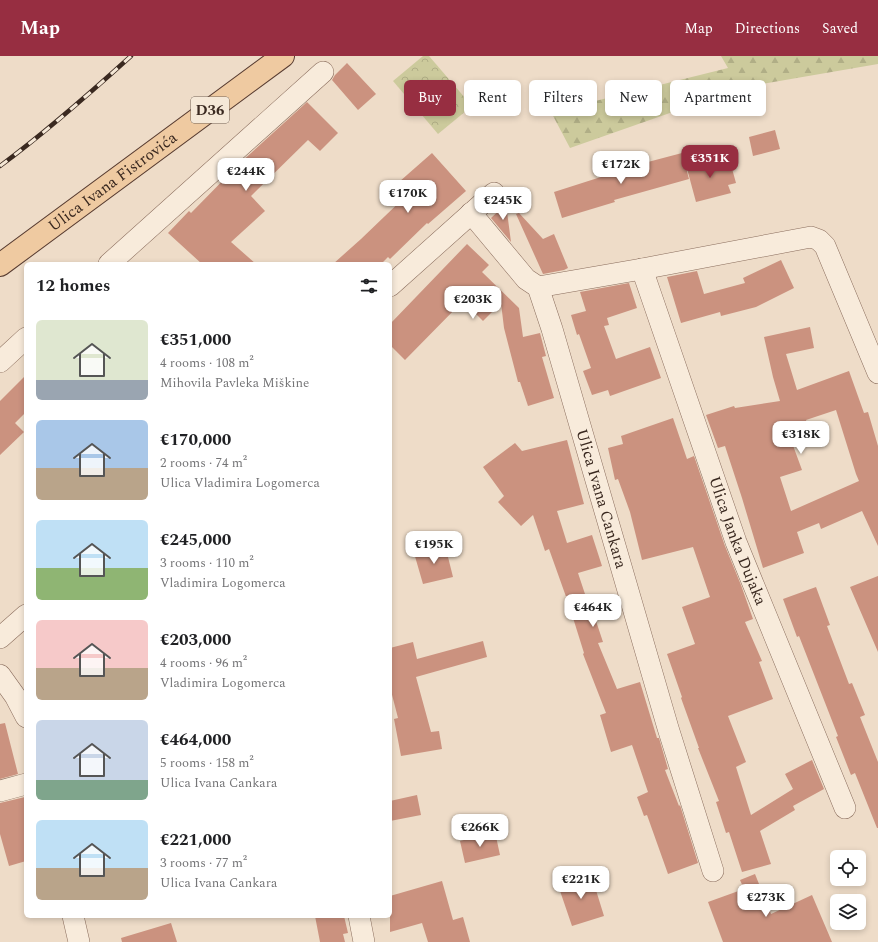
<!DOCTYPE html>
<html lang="en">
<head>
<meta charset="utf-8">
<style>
  :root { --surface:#fff; --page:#f6f6f6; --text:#202124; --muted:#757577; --accent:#972e41 }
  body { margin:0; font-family:Spectral,serif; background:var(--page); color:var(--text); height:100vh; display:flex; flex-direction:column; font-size:15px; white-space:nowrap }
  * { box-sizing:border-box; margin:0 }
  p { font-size:13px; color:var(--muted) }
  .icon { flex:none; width:22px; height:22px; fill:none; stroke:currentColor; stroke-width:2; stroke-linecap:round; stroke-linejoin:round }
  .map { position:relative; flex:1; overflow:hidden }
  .panel { position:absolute; left:24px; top:206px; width:368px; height:656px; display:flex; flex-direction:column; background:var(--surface); border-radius:6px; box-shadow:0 2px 6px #0003 }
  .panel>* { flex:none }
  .guide { position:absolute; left:404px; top:24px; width:380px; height:36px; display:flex; gap:8px }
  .buttons { position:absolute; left:830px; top:794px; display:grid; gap:8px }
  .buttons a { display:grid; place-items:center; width:36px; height:36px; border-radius:6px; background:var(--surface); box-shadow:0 2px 6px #0003; font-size:20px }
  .price { position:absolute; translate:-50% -34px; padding:0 9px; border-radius:8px; background:#fff; color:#222; font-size:13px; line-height:26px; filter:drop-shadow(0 1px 2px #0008) }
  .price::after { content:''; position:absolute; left:50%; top:24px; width:12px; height:9px; margin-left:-6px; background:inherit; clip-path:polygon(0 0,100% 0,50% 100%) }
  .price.selected { background:var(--accent); color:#fff }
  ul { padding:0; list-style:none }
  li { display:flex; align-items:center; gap:12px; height:100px; padding:0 12px }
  li span { display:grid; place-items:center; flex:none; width:112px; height:80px; border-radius:6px; color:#555 }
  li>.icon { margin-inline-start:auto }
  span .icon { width:48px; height:48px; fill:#fffc; stroke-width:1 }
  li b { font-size:17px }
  h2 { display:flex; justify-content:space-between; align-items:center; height:48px; padding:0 12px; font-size:17px }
  .pill { padding:0 14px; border-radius:6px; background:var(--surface); box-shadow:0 2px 6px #0003; font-size:14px; line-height:36px }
  .pill.selected { background:var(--accent); color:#fff }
  header { display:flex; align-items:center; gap:24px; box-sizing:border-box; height:56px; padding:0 20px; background:var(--accent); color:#fff }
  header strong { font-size:19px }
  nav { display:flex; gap:22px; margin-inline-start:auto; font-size:14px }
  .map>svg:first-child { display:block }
  .forest { fill:url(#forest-firs) }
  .park { fill:url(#park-crowns) }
  .building { fill:#cb927f; fill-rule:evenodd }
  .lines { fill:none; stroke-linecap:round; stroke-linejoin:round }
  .street-casing { stroke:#8a6d5d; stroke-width:22 }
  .primary-casing { stroke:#583c31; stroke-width:24 }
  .street { stroke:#f8ebdb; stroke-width:21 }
  .primary { stroke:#efcaa1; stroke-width:22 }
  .rail-casing { stroke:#3a2920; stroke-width:4.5 }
  .rail { stroke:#f5e8d7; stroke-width:3; stroke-dasharray:9; stroke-linecap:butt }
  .labels { text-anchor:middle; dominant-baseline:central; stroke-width:4; stroke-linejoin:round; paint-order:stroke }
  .shield { fill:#f5e8d7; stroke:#726257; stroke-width:1 }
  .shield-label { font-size:15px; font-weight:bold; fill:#3a2920 }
  .street-label { font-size:16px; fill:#3a2920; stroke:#f5e8d7 }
</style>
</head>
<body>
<header>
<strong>Map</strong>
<nav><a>Map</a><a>Directions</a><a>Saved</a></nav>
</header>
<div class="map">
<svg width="878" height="886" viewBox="0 0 878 886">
  <defs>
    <pattern id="forest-firs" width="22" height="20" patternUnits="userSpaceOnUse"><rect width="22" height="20" fill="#ccca9c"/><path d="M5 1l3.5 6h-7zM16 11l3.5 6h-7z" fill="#b0ae86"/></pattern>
    <pattern id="park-crowns" width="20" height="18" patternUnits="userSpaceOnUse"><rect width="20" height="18" fill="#ccca9c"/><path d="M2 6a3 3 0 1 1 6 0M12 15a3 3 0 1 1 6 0" fill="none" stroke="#b0ae86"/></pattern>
  </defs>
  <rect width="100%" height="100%" fill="#eedcc8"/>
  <path class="forest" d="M721,0h157v8l-134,23 -174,61 -19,-36 177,-44z"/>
  <path class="park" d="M423,0h6l43,50 -34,28 -45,-53z"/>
  <path class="building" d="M347,7l29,31 -18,16 -26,-30 3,-5z
    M307,46l31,31 -18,18 -12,-11 -57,56 14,15 -34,31 25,22h-54l-34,-31 21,-22 2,2 49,-50z
    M775,74l5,19 -27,7 -4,-19z
    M432,97l34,38 -38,33 -1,-1 -37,36 -2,-2 -7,7h-48l28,-25 48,-46 -10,-11z
    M682,97l7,26 -75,21 1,2 -53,16 -8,-26 75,-24v-1z
    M720,100l3,11 8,-2 5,18 -8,2 3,8 -35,9 -10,-37z
    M506,148l5,38 -20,-24z
    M519,157l24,26 11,-5 14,34 -4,2 -21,4 -27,-60z
    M467,188l22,21 -7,7 37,36 4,29 17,-4 6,23 -4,1 12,41 -26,8 -8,-24h-2l-14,-54 -3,-25 -18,18 -20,-20 -58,59 -15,-15v-21z
    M781,204l13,28 -38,19 -35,9 -1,-4 -39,11 -14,-46 30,-6 7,23 41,-11 -2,-5z
    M629,227l8,25 -30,10 2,7 -5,1 12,33 34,-12 11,31 -51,18 -2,-6 -16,5 -9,-24 8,-3 -12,-34 -2,1 -6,-20 15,-4 -6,-19z
    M810,271l4,21 -28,6 11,36 52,-19 15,42 4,-1 10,34v100l-16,-35 -41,18 -2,-6 -22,9 7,21 -41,15 -21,-70 -17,-52 -7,2 -12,-33 28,-9 1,2 45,-7 -7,-24 -9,-40zM836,354l20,64 3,7 -68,30 -11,-34 22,-7 -15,-41 20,-6 -1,-3z
    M26,319v37l-11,11 9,9 -24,23v-54z
    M673,362l14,41 7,-3 31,90 16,39 12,34 -8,3 17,39 -3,1 14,37 -45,17 18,46 -10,5 15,48 42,-26 -8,-15 27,-14 12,29 -31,17 2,4 -35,21 11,33 -29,8 -13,-40 -3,1 -10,-31 3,-1 -21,-53h1l-18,-50 1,-1 -15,-43 28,-10 -13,-37 28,-10 -17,-50 -51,13 -12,-48 -12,-33 -3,1 -7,-32 15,-4 -2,-8z
    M567,384l17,64 -27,7 10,32 25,-8 10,31 -24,7 10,30h2l13,39 -5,1 19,46 23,-7 17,56h2l9,31 -3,1 14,36 1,-1 18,58 -30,11 -21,-59 -3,1 -7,-19 11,-5 -16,-47 -21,7 -11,-37 6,-2 -23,-59 1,-1 -15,-48 -20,-56 -4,2 -12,-36 -12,11 -23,-24 6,-6 -21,-29 32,-24 7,8z
    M445,489l8,32 -30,7 -9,-31z
    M878,520v76l-28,-65z
    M816,531l14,38 -3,1 22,58 3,-1 13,32 -5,2 18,45v66h-1l-22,-55 -4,2 -15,-38 2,-1 -39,-100 -2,1 -14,-38z
    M483,585l4,16 -71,20 15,55 8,-1 3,18 -41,7 -7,-37 4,-1 -8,-31v-39l23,-6 4,17z
    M5,667l13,51 -18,5v-55z
    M417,739l4,20 -31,6v-20z
    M25,741l1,4v60l-17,5 -9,-32v-31z
    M495,776l5,23 -35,8 -5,-22z
    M591,818l13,42 -32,10 -14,-41z
    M755,818l16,40 41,-19 20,47h-109l-15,-40 36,-13 -4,-9z
    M442,825l11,39 10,-3 7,25h-42l-6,-19 -32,9v-36z
    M315,860h29l4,17 -5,1 2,8h-25z
    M171,867l6,19h-55l-1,-4z"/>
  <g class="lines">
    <defs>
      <g id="street">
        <path d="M471,157l55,66 12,8 104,-18 169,-32 8,3 6,6 53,127"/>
        <path d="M109,208l214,-192"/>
        <path id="s1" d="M642,213l94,273 109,266"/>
        <path d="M390,230l104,-93"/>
        <path id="s2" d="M538,231l14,42 116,399 45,143"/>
        <path d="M0,306l26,-24"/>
        <path d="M0,582l26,-23"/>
        <path d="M0,619l15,21 11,21"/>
        <path d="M0,735l26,-7"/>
        <path d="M73,860l6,26"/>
        <path d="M359,860l5,26"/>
      </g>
      <g id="primary">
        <path id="s3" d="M0,209l283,-209"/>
      </g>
    </defs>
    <use href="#street" class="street-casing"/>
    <use href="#primary" class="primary-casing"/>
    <use href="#street" class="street"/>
    <use href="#primary" class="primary"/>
    <defs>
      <path id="rail" d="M0,110c46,-34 89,-72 131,-110"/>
    </defs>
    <use href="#rail" class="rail-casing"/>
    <use href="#rail" class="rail"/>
  </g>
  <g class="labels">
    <rect class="shield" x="191" y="41" width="38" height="26" rx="3"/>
    <g class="shield-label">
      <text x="210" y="54">D36</text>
    </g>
    <g class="street-label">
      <text stroke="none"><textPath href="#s3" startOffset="140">Ulica Ivana Fistrovića</textPath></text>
      <text stroke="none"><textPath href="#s2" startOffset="221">Ulica Ivana Cankara</textPath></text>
      <text stroke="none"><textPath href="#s1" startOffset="288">Ulica Janka Dujaka</textPath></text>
    </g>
  </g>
</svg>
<div class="buttons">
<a><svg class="icon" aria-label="locate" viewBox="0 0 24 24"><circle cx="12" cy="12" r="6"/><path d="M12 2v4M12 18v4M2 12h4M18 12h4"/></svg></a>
<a><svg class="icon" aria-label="layers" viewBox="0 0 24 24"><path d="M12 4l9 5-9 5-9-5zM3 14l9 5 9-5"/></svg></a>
</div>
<b class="price selected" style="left:710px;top:123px">€351K</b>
<b class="price" style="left:621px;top:129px">€172K</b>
<b class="price" style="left:246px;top:136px">€244K</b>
<b class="price" style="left:408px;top:158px">€170K</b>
<b class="price" style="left:503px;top:165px">€245K</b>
<b class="price" style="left:473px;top:264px">€203K</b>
<b class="price" style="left:801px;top:399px">€318K</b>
<b class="price" style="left:434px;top:509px">€195K</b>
<b class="price" style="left:593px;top:572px">€464K</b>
<b class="price" style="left:480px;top:792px">€266K</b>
<b class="price" style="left:581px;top:844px">€221K</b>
<b class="price" style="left:766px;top:862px">€273K</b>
<div class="guide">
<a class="pill selected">Buy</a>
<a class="pill">Rent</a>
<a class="pill">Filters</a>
<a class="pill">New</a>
<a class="pill">Apartment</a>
</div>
<section class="panel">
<h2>12 homes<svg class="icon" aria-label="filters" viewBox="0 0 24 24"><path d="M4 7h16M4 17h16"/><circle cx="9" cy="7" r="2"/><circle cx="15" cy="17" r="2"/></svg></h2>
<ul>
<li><span style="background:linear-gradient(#dfe7d0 75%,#9aa5b1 0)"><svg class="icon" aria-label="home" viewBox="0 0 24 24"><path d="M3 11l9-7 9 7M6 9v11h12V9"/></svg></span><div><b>€351,000</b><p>4 rooms · 108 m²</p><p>Mihovila Pavleka Miškine</p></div></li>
<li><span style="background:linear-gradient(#a9c7e8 60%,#b9a48a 0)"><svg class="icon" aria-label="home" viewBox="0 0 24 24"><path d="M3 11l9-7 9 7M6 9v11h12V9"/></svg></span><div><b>€170,000</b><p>2 rooms · 74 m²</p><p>Ulica Vladimira Logomerca</p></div></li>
<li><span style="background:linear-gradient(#bfe0f5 60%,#8fb573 0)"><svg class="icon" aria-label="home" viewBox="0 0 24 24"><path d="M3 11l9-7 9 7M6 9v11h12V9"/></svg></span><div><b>€245,000</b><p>3 rooms · 110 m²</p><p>Vladimira Logomerca</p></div></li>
<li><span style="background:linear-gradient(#f6c9c9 60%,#b9a48a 0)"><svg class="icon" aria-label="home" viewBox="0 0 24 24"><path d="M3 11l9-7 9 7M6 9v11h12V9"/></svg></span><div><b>€203,000</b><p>4 rooms · 96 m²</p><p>Vladimira Logomerca</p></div></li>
<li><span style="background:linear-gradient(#c9d6e8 75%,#7fa58c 0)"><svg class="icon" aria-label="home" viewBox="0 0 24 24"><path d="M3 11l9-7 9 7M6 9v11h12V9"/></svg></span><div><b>€464,000</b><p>5 rooms · 158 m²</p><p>Ulica Ivana Cankara</p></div></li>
<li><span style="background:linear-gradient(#bfe0f5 60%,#b9a48a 0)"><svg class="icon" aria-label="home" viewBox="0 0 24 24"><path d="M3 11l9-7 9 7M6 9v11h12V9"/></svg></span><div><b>€221,000</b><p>3 rooms · 77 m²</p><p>Ulica Ivana Cankara</p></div></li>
</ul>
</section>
</div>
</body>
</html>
